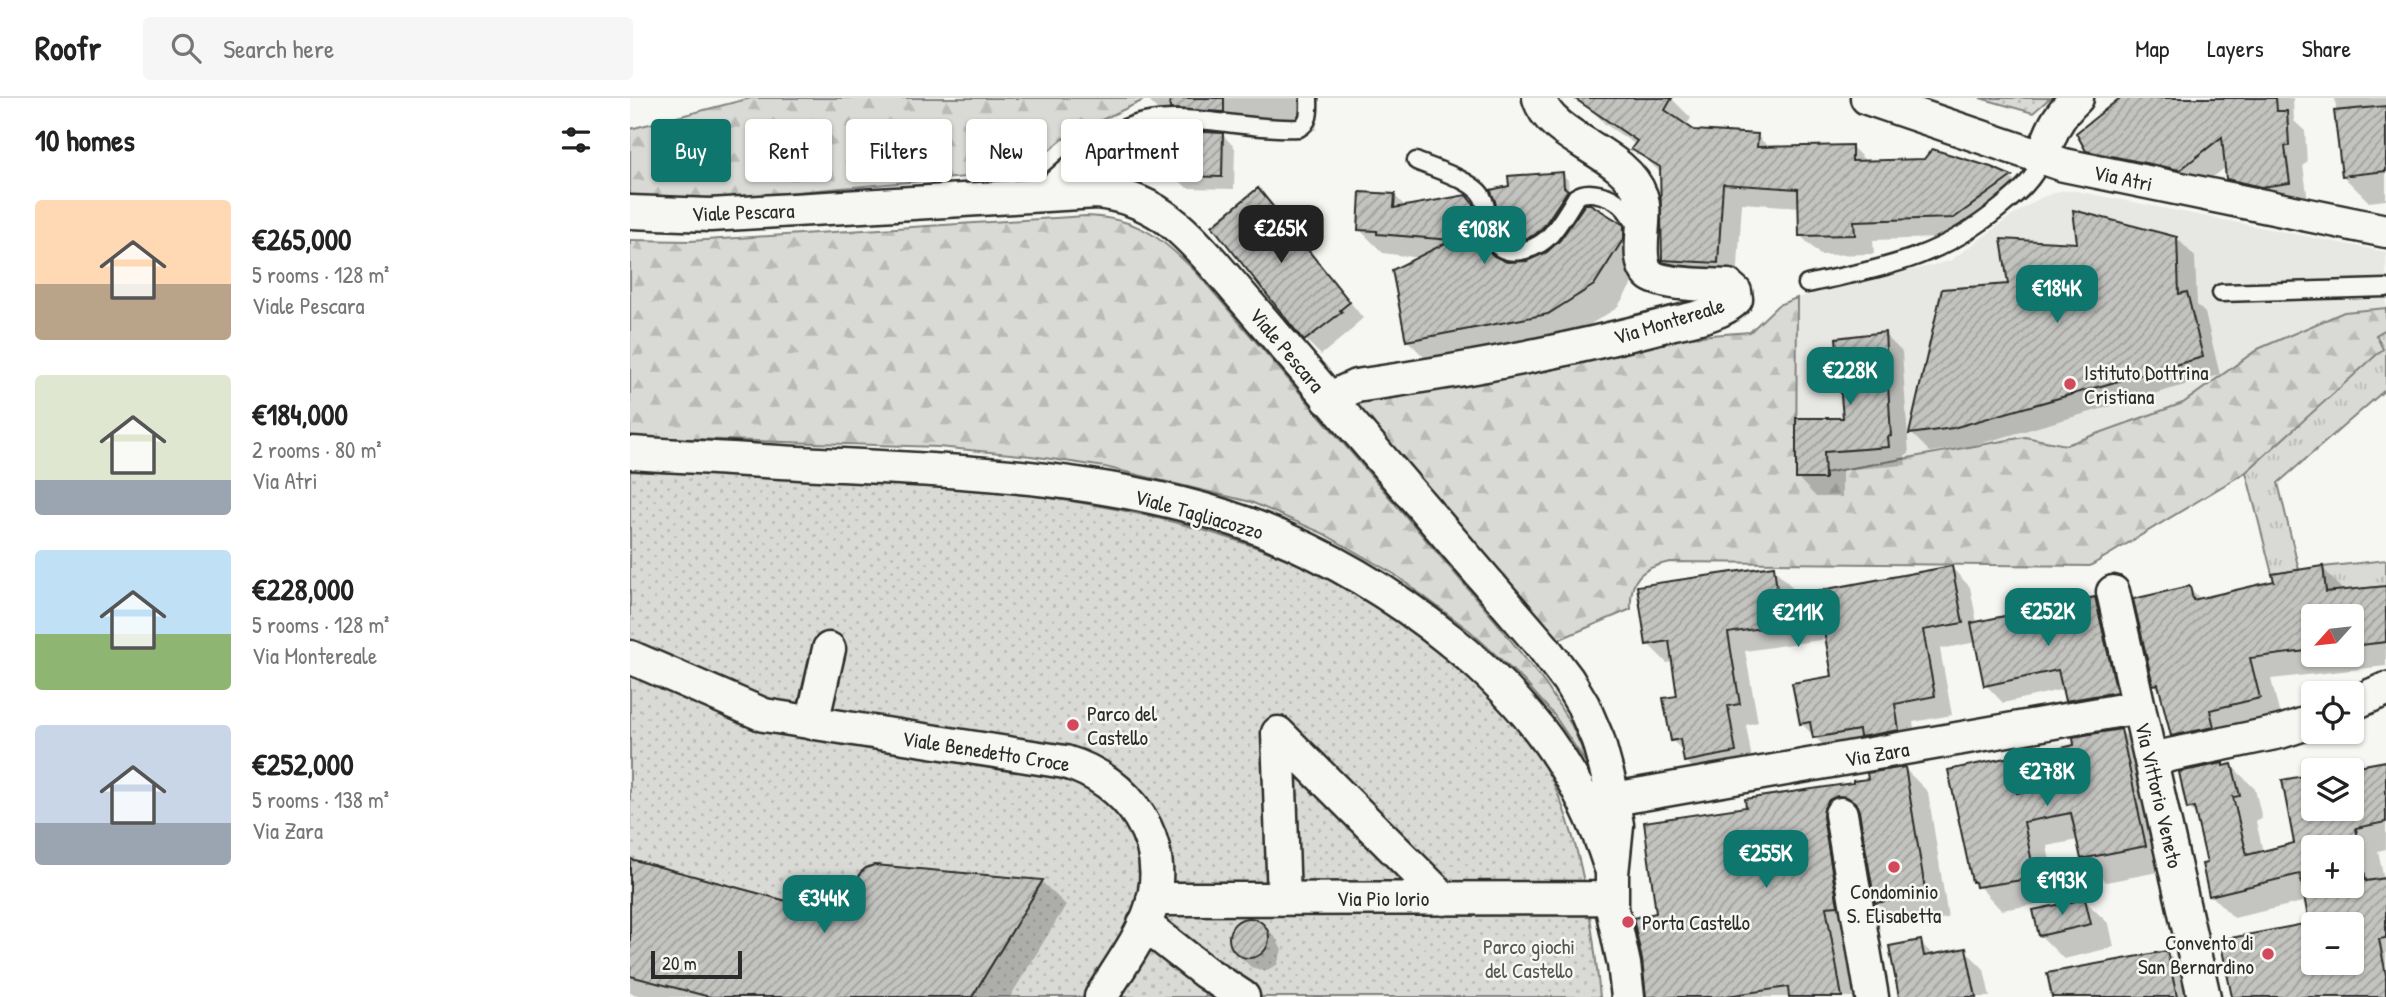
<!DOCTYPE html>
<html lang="en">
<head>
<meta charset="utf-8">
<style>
  :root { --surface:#fff; --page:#f6f6f6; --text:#222; --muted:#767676; --line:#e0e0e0; --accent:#0f766e }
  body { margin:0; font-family:"Patrick Hand",sans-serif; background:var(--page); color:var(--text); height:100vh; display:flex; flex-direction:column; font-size:26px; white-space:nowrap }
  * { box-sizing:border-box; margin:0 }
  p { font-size:23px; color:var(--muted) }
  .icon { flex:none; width:38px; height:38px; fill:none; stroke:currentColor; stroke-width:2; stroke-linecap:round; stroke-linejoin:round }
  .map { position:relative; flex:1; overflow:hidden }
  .sheet { display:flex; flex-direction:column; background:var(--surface); width:630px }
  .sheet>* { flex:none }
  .top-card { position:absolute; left:21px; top:21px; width:665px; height:63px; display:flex; gap:14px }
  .needle { width:46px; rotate:243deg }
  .buttons { position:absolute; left:1671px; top:506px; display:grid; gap:14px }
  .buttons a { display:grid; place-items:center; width:63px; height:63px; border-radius:7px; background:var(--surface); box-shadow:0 2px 5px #0004; font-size:35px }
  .scale { position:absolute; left:21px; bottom:18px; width:91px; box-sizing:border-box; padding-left:7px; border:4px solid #2b2b2b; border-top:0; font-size:19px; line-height:24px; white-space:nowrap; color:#2b2b2b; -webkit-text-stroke:5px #f6f6f2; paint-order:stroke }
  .price { position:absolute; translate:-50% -60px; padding:0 16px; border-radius:14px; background:var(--accent); color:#fff; font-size:23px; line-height:46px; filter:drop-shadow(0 2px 4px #0008) }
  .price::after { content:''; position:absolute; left:50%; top:42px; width:21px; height:16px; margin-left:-10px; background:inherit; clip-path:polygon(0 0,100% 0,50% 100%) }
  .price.on { background:#222; color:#fff }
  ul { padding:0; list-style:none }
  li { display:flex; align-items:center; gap:21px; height:175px; padding:0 35px }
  li span { display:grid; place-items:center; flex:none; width:196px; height:140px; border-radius:7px; color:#555 }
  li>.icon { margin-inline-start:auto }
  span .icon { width:84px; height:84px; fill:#fffc; stroke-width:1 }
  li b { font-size:30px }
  h2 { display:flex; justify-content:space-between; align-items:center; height:84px; padding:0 35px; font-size:30px }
  .tag { padding:0 24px; border-radius:7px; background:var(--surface); box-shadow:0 2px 5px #0004; font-size:24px; line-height:63px }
  .tag.on { background:var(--accent); color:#fff }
  header { display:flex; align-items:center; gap:42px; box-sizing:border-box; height:98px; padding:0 35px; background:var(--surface); border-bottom:2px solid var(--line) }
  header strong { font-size:33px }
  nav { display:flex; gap:38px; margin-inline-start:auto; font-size:24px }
  .search { width:490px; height:63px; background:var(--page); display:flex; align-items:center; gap:18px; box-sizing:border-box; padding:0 24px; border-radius:7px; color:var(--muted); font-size:26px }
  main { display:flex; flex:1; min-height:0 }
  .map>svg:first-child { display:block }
  .built { fill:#e7e7e3 }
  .grass { fill:url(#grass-tufts); stroke:#828280; stroke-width:2 }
  .forest { fill:url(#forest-firs); stroke:#828280; stroke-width:2 }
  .park { fill:url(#park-dots); stroke:#828280; stroke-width:2 }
  .shadow { fill:#0003; fill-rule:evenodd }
  .building { fill:url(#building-hatch); stroke:#2b2b2b; stroke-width:2; fill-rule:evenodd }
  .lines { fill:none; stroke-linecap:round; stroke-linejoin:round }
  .lane-casing { stroke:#2b2b2b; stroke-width:21 }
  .street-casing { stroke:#2b2b2b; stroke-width:37 }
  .lane { stroke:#f6f6f2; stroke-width:16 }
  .street { stroke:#f6f6f2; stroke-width:32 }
  .poi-dot { fill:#d1495b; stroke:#f6f6f2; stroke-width:2.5 }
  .labels { text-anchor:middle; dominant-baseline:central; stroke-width:5; stroke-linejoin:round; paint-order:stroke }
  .street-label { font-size:21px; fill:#2b2b2b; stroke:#f6f6f2 }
  .poi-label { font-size:21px; fill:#2b2b2b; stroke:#f6f6f2; text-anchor:start }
  .park-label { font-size:21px; fill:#565656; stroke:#f6f6f2 }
</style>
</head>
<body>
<header>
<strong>Roofr</strong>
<div class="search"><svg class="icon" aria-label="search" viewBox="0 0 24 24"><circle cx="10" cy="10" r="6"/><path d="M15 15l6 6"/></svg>Search here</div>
<nav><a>Map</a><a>Layers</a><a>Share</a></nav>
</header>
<main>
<section class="sheet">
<h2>10 homes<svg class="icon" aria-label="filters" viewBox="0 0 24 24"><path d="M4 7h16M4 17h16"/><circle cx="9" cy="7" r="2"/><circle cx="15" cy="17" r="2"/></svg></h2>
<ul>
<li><span style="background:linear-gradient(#ffd9b3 60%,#b9a48a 0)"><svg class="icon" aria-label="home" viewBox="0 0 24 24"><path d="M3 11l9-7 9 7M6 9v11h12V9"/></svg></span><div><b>€265,000</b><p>5 rooms · 128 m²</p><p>Viale Pescara</p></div></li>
<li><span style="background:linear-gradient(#dfe7d0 75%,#9aa5b1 0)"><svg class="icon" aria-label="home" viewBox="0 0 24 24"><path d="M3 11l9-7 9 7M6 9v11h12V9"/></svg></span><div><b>€184,000</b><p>2 rooms · 80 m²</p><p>Via Atri</p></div></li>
<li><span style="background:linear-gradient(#bfe0f5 60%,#8fb573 0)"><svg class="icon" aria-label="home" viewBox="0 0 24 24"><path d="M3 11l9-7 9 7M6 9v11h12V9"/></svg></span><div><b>€228,000</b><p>5 rooms · 128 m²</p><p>Via Montereale</p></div></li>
<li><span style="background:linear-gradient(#c9d6e8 70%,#9aa5b1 0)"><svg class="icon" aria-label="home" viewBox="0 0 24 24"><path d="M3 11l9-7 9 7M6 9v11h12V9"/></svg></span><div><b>€252,000</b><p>5 rooms · 138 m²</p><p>Via Zara</p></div></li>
</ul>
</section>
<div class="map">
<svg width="1756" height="899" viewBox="0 0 1756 899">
  <defs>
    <pattern id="grass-tufts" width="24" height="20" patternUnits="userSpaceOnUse" patternTransform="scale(1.75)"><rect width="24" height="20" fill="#d9d9d5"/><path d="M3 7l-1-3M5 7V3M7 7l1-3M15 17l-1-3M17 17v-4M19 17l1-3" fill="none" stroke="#babab7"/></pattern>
    <pattern id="forest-firs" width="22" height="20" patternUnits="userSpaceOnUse" patternTransform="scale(1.75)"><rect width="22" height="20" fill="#d9d9d5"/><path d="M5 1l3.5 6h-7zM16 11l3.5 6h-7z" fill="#babab7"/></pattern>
    <pattern id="park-dots" width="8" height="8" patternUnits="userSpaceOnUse" patternTransform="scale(1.75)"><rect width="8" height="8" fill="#d9d9d5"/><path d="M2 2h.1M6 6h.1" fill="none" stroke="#babab7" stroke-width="1.8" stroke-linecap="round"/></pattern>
    <pattern id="building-hatch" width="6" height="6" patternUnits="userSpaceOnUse" patternTransform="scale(1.75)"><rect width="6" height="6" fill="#c3c3c0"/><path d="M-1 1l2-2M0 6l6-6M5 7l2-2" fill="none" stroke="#9f9f9c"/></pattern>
  </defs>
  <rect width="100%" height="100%" fill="#f6f6f2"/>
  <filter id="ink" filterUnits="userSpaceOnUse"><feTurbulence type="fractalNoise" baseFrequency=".0143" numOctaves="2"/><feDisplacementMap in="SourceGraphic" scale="14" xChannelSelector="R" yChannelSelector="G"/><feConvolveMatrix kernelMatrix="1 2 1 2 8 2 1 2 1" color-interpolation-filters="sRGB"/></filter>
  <g filter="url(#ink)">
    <path class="built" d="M1429,93h17l310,61v77l-10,6 7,14 -137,123 -156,94 -294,-4 1,-264 153,-37 63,-46 27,-17z"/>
    <path class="grass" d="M1756,231v60l-108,94 21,87 -27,4 -26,-102 136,-123 -7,-14z
      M1756,462v26l-60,6 -3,-25z"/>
    <path class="forest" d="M121,0h392l-1,3 -75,35 -45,36 -271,24 -72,3 -49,-1v-69z
      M456,118c52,2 75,21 111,57l297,346 52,66 26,41 20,46 -38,-57 -30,-34 -54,-50 -76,-57 -72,-41 -71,-31 -146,-35 -74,-11 -93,-9 -308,-10v-197l60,1z
      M1167,200l-1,180 229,-41 41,8 117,-42 75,-54 86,-37 42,-4v21l-10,6 7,14 -137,123 -156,94 -420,-4c-29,6 -41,17 -39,47l-73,31 -209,-240 137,-18 93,-18 94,-26 77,-6 28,-27z"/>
    <path class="park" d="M1350,0h70l-17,15z
      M0,373c232,11 498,4 709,112 37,19 79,53 111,80 29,25 64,50 84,83 46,77 57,164 66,251h-628l69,-115 -167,-17c-17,5 -19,17 -10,30l-7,25 -227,-61z"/>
    <path class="shadow" d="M520,0h170l-4,32 -148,-10 -18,-18z
      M951,0h90l20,20 -5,8 8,5 63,5 13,12 82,-1 15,15 123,6 21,10 19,19 -55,40 -102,3 1,14 -54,1 -20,-20v-28l-58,-4 -5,79 -54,-3 -19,-20 -2,-85 -28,-26 2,-3 -31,-21z
      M1493,0h170l1,23 11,10 2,32 -4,2 5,36 -62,-4 -19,-18 -1,-12 -27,21 -92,-19 -20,-19z
      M1705,0h51v102l-17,2 -26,-26z
      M593,37l12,13 -1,41 -47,-1 -13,-13 1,-16 -5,-6z
      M932,76l6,6 1,13 -23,43 -23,10 -12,-4 -6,-7z
      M628,93l15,15 90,112 -9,8 1,1 -34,28 -15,-15 -92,-113z
      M765,98l12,12 58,-12 32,35 5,28 5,4 20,-1 96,-35 24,24 -1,10 -29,47 -46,28 -140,28 -23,-23 12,-83 -37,-5 -23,-23z
      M1547,140l18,19 2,48 8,8 15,62 -248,71 -42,6 -19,-19 99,-148 69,-40z
      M1254,236l18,18 7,102 -4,1 1,10 -64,5v27h-26l-18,-19 47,-58z
      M1143,470l19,19 1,10 159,-29 18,19 7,36 118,-24 17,17 21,93 -49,9 -17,-18 -3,-11 -61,14 -17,-18 -9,-43 -37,7 12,66 -39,7 4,27 -83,7 -33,-33 33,-46 -7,-38 -82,12 13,71 -12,3 8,46 -50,8 -18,-18 -2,-9 -12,-12 7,-43 -5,-35 -7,1 -19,-19z
      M1693,470l21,24 42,-5v79l-115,13 10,41 -87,37 -22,-22 -10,-43 -8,-8 35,-96 13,12 74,-17zM1684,518h38v38h-38z
      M1491,633l24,24 24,115 -63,12 -23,-23 -5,-19 -31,6 11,55 -57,9 -27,-29 35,-122 24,24 2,8 32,-6z
      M1756,665v86l-8,2 6,29 2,-1v118h-152l77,-72 -4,-24 -73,17 -23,-23 -1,-30 -11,-47 -10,-10 33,-43 3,3 7,-2 23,23 7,30 -6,2 7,31 33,-8 18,-36h38v-38h-6zM1684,749h38v39h-38zM1684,826h38v38h-38z
      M1275,671l23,23 20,126 -48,7 -24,-23 -14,-84 -10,5 8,174h-213l11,-82 90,-106 107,-24z
      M0,763l221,59 23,-53 168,15 24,23 -56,92h-365l-15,-4z
      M1455,803l24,23 5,23 -50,12 -24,-24z
      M616,821l16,5 13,13 7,13 -5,15 -12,6 -14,-4 -14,-13 -7,-15 4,-13z
      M1290,844l14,14 31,-6 19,19 6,28h-89z
      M1536,854l24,24 5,21h-141z"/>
    <path class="building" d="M540,0h54v14l-54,-3z
      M944,0h98l-7,12 29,20 64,4 -1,13 95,-2v16l72,-2 8,-10 59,18 21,9 -58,42 -100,3 1,14 -56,1 -1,-47 -75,-5 -5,79 -56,-3 -2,-93 -29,-18 6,-8z
      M1490,0h156l1,13h10l2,34 -4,2 5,36 -29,4 -35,-8 -4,-42 -42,33 -94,-19 -10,-18z
      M1756,8v65l-44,5 -8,-65z
      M539,32l54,3 -1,44 -49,-1 1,-22h-6z
      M933,74l1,15 4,3 -24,36 -9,9 -13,5 -15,-1 -6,-6 -6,-32 -5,-11 19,-4 -1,-10z
      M628,90l92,114 -10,8 2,2 -38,29 -92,-115z
      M730,94l35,2 -1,14 72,-13 9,11 5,28 6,14 8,8 13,6 20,-1 20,-9 13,-12 25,-36h5l34,21v13l-30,47 -46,29 -142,27 -14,-71 60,-30 -75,-6v-3l-19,-1z
      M1443,112l104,27 2,57 8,-2 16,65 -250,71 -44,6 33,-145 66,-5 -7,-45 76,4z
      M1255,234l6,104 -3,1 1,10 -65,5 1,27h-29v-61h47l-7,-80z
      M1144,468l4,32 174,-32 11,57 -40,7 12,66 -40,8 4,26 -39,7 -1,-7 -46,8 -3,-16 -10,2 -8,-41 40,-7 -10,-57 -94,14 12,71 -12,2 8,46 -52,10 -4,-23 -9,2 -8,-43 14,-2 -8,-55 -23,4 -9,-59z
      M1693,468l3,26 60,-6v56l-34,4v-30h-38v34l-64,8 10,40 -50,12 4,17 -43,9 -13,-52 -5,1 -20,-86 57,-13 3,14 81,-19 -2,-7z
      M1465,499l22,95 -52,9 -7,-31 -74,16 -13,-63z
      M1491,631l25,117 -65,13 -10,-46 -47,9 11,56 -59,9 -1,-5h-3l-24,-112 62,-13 7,36 47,-10 -7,-34 17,-4 -1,-8z
      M1756,663v61l-30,6 10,53 20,-3v60l-7,1 7,36v22h-154l-12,-57 89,-17 -9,-49 -91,22 -7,-32 5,-1 -13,-56 -7,2 -8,-37 44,-9v3l9,-2 8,32 -7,1 14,58 47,-12 -12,-63 32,-6v34h38v-38h-16zM1684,749h38v39h-38zM1684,826h38v38h-38z
      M1275,669l21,128 -51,8 -16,-92 -3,-8 -9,-6 -10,-1 -8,4 -5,8 -1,9 15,89 -12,1 16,90h-53l-1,-10 -68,10h-74l-4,-37 -9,-42 23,-5 -12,-91 102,-15 -1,-8 108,-16v-2l15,-2 -1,-6z
      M0,761l220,59 9,-27 -1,-9 2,-9 6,-5 8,-3 169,15 -71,117h-262l-80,-21z
      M1455,801l6,25 -52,12 -6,-26z
      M599 840a20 20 0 1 1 40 0a20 20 0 1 1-40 0Z
      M1291,842l3,16 42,-8 10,49h-77l-10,-51z
      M1537,853l10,46h-125l-5,-24z"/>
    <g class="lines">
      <defs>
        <path id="lane" d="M786,63c18,8 50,17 63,31 12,13 5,37 16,51 14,18 46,5 57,-10 9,-11 17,-24 24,-36 12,-9 36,-1 46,9 8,7 9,17 20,18
          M408,95c30,-27 65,-63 106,-71 49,-10 105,9 155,6 12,-6 10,-19 10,-30
          M1177,186c77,-17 130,-24 194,-77 17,-14 33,-27 41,-48
          M1591,195l165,-5"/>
        <path id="street" d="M1237,0l197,67 322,66
          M1412,61c8,-26 15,-43 35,-61
          M0,114l80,3 387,-23c55,6 82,33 117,72l329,383 25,33 15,25 15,35 12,44 7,41 -5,49v34l12,56 4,33
          M698,301l28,-13c105,-15 208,-34 310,-61 22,-6 54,-9 70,-26l-1,-7 -7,-6c-17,-1 -68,-1 -79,-12 -16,-15 0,-57 -8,-78 -16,-45 -90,-56 -102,-98
          M0,355c70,4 141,9 212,12 123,6 260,13 379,50 85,27 161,70 230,126 76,61 129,130 159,225
          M1483,494l91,405
          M0,559l134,58 301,47c63,18 107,79 86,146 -10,31 -33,61 -50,89
          M1722,606l34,-15
          M182,625l17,-74
          M648,635l166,166
          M648,635l6,165
          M1521,661l129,-27 34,-11
          M962,702l22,-1 525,-92
          M1211,716l31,183
          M523,801l459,-1
          M514,826l61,48 38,25"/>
      </defs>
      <use href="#lane" class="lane-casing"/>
      <use href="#street" class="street-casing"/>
      <use href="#lane" class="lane"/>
      <use href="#street" class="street"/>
    </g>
  </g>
  <g class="poi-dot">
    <circle cx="1440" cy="286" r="7"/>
    <circle cx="443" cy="627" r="7"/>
    <circle cx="1264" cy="769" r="7"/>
    <circle cx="998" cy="824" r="7"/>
    <circle cx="1638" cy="856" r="7"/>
  </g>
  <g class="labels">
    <g class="street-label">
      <text transform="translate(1493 80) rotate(12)">Via Atri</text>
      <text transform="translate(113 114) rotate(-2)">Viale Pescara</text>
      <text transform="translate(1039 223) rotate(-17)">Via Montereale</text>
      <text transform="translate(657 252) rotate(50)">Viale Pescara</text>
      <text transform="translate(569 416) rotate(16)">Viale Tagliacozzo</text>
      <text transform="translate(356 653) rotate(9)">Viale Benedetto Croce</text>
      <text transform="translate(1247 656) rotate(-10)">Via Zara</text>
      <text transform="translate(1529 697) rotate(77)">Via Vittorio Veneto</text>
      <text x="753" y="800">Via Pio Iorio</text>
    </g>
    <g class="poi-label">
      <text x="1454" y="274">Istituto Dottrina<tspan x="1454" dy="24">Cristiana</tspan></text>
      <text x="457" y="615">Parco del<tspan x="457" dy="24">Castello</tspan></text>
      <text x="1264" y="793" text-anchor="middle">Condominio<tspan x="1264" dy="24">S. Elisabetta</tspan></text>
      <text x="1012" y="824">Porta Castello</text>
      <text x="1624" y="844" text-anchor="end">Convento di<tspan x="1624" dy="24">San Bernardino</tspan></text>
    </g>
    <g class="park-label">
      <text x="899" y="848">Parco giochi<tspan x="899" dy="24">del Castello</tspan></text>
    </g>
  </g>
</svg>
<div class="buttons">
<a><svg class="needle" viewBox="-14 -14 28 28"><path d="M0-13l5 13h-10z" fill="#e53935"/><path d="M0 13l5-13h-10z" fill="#767676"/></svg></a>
<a><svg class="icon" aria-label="locate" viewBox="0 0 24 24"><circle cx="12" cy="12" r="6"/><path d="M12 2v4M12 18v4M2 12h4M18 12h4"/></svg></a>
<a><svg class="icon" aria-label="layers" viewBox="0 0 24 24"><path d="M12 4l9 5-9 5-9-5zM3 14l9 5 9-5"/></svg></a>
<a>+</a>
<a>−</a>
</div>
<div class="scale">20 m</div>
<b class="price on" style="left:651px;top:167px">€265K</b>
<b class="price" style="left:854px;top:168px">€108K</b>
<b class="price" style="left:1427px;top:227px">€184K</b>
<b class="price" style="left:1220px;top:309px">€228K</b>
<b class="price" style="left:1418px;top:550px">€252K</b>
<b class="price" style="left:1168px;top:551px">€211K</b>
<b class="price" style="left:1417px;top:710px">€278K</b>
<b class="price" style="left:1136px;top:792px">€255K</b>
<b class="price" style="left:1432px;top:819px">€193K</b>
<b class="price" style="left:194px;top:837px">€344K</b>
<div class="top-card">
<a class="tag on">Buy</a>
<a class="tag">Rent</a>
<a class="tag">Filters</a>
<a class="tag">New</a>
<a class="tag">Apartment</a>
</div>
</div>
</main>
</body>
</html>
